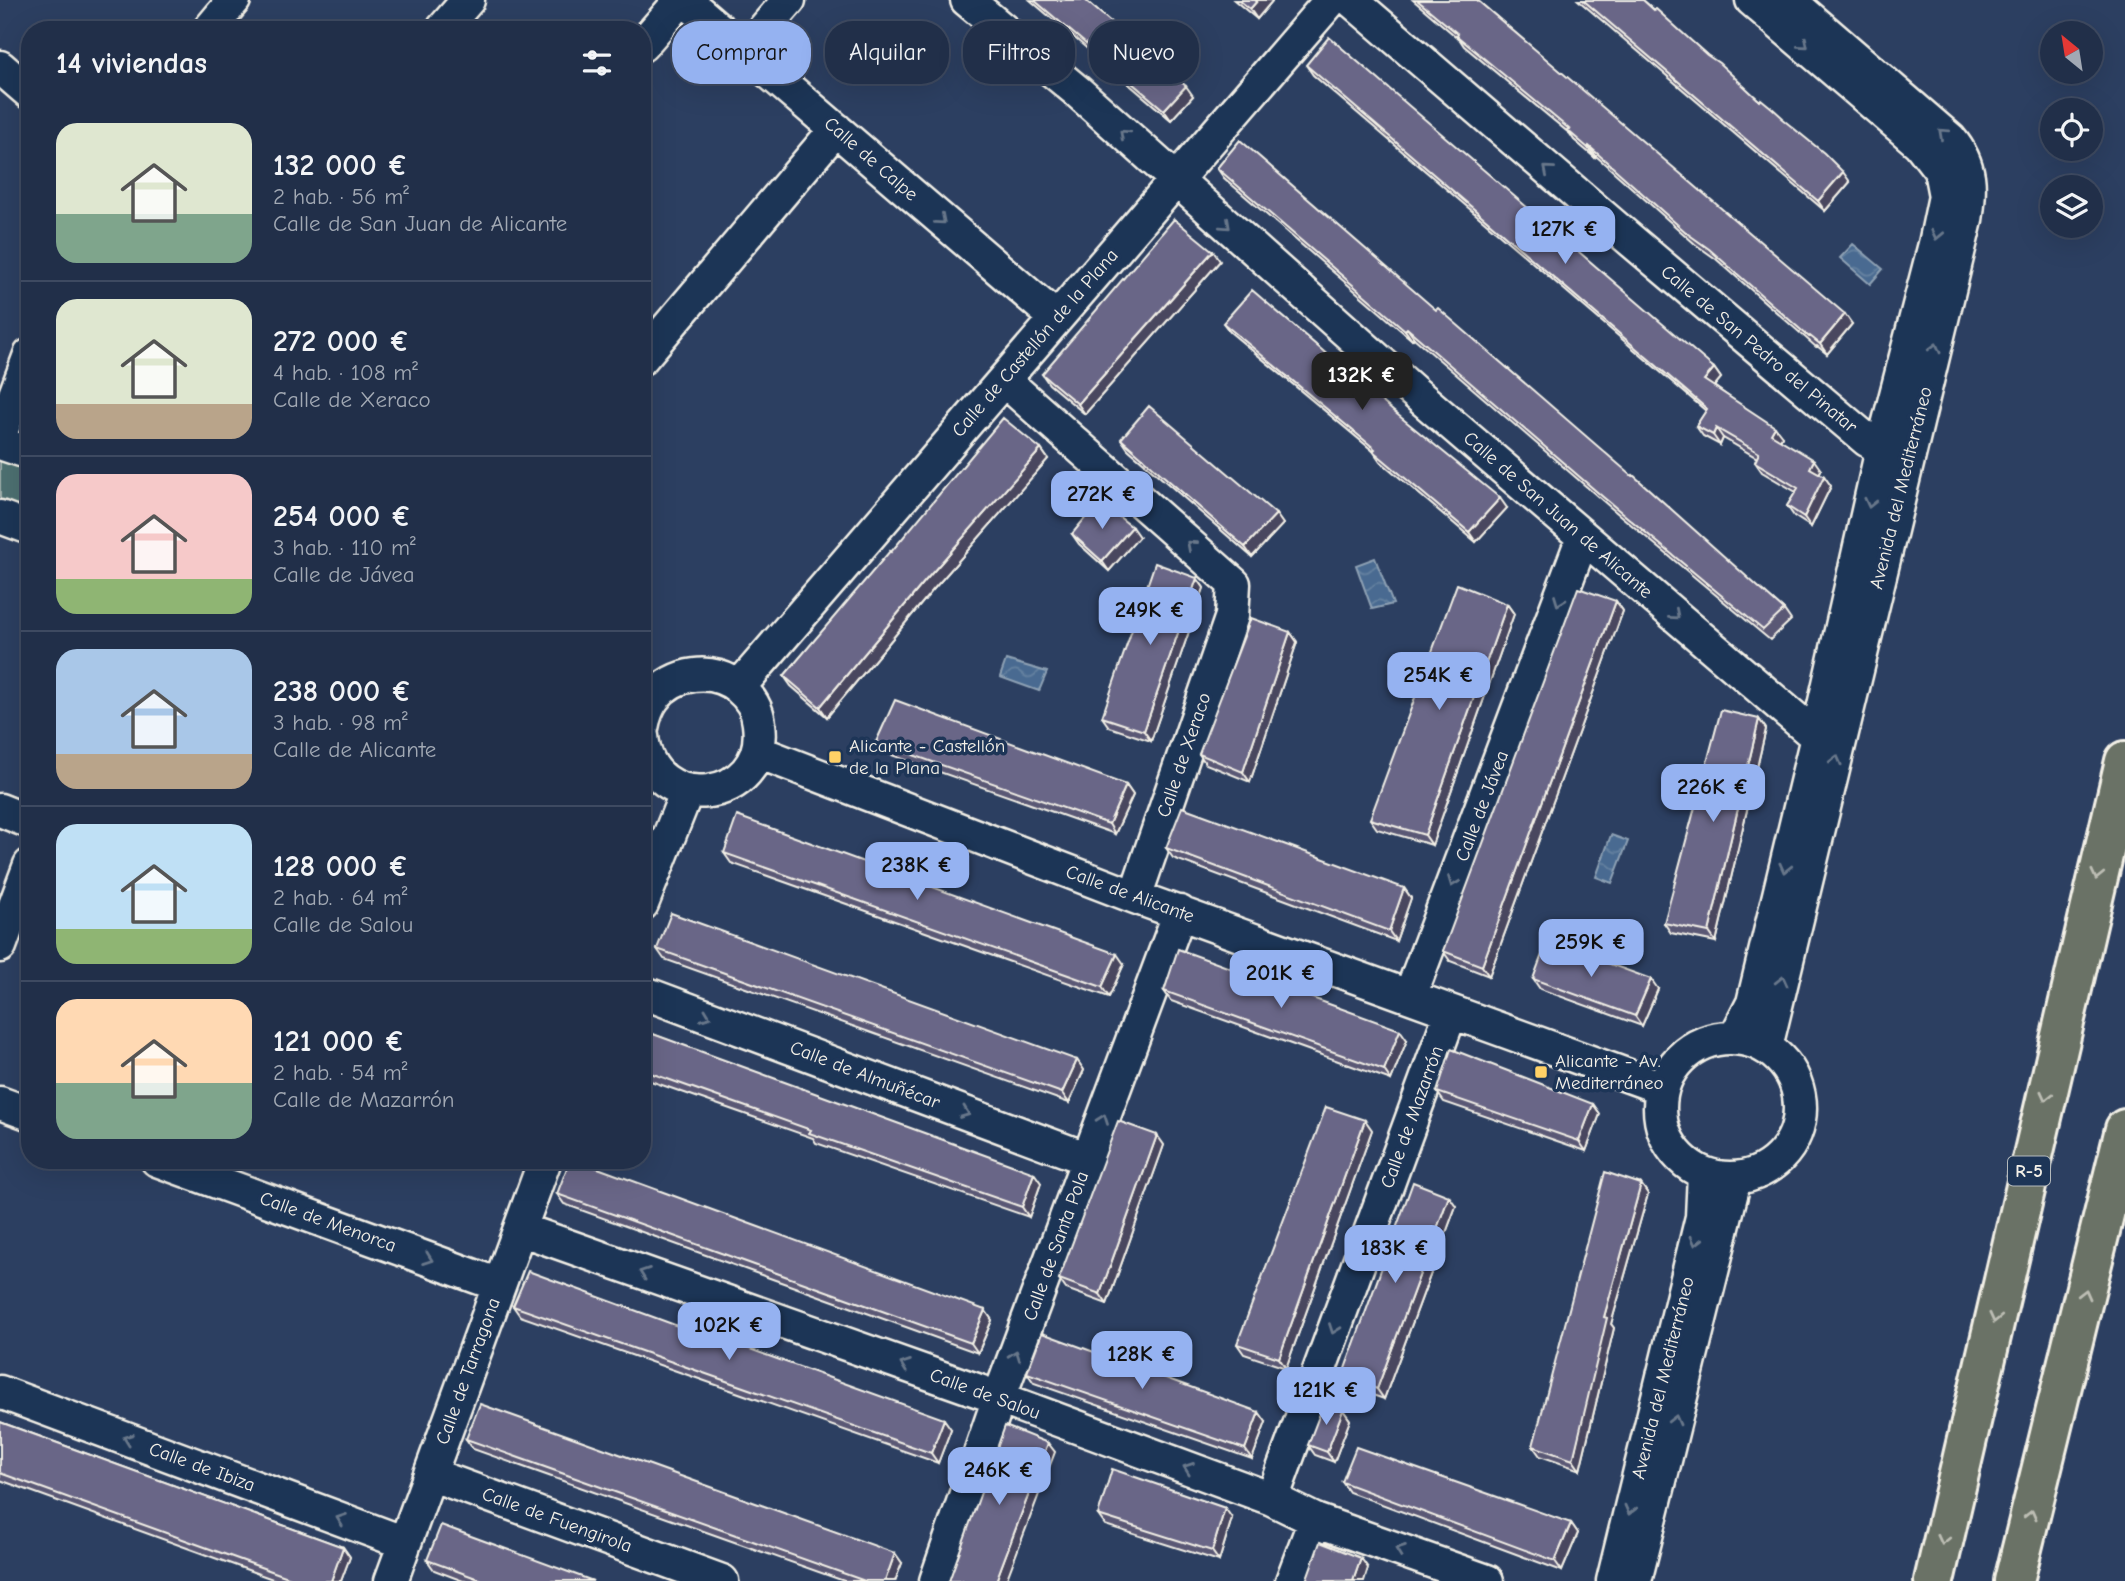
<!DOCTYPE html>
<html lang="es">
<head>
<meta charset="utf-8">
<style>
  :root { --surface:#212f49; --page:#2d3b53; --text:#f1f3f6; --muted:#a2a9b4; --line:#3e4a61; --accent:#95b2f1 }
  body { margin:0; font-family:"Comic Neue",sans-serif; background:var(--page); color:var(--text); height:100vh; display:flex; flex-direction:column; font-size:26px; white-space:nowrap }
  * { box-sizing:border-box; margin:0 }
  p { font-size:23px; color:var(--muted) }
  .icon { flex:none; width:38px; height:38px; fill:none; stroke:currentColor; stroke-width:2; stroke-linecap:round; stroke-linejoin:round }
  .map { position:relative; flex:1; overflow:hidden }
  .panel { position:absolute; left:21px; top:21px; width:630px; height:1148px; display:flex; flex-direction:column; background:var(--surface); border-radius:28px; box-shadow:0 7px 28px #0002,0 0 0 2px var(--line) }
  .panel>* { flex:none }
  .hud { position:absolute; left:672px; top:21px; width:665px; height:63px; display:flex; gap:14px }
  .needle { width:46px; rotate:330deg }
  .fabs { position:absolute; left:2040px; top:21px; display:grid; gap:14px }
  .fabs a { display:grid; place-items:center; width:63px; height:63px; border-radius:50%; background:var(--surface); box-shadow:0 7px 28px #0002,0 0 0 2px var(--line); font-size:35px }
  .price { position:absolute; translate:-50% -60px; padding:0 16px; border-radius:14px; background:var(--accent); color:#111; font-size:23px; line-height:46px; filter:drop-shadow(0 2px 4px #0008) }
  .price::after { content:''; position:absolute; left:50%; top:42px; width:21px; height:16px; margin-left:-10px; background:inherit; clip-path:polygon(0 0,100% 0,50% 100%) }
  .price.selected { background:#222; color:#fff }
  ul { padding:0; list-style:none }
  li { display:flex; align-items:center; gap:21px; height:175px; padding:0 35px }
  li+li { border-top:2px solid var(--line) }
  li span { display:grid; place-items:center; flex:none; width:196px; height:140px; border-radius:21px; color:#555 }
  li>.icon { margin-inline-start:auto }
  span .icon { width:84px; height:84px; fill:#fffc; stroke-width:1 }
  li b { font-size:30px }
  h2 { display:flex; justify-content:space-between; align-items:center; height:84px; padding:0 35px; font-size:30px }
  .tag { padding:0 24px; border-radius:28px; background:var(--surface); box-shadow:0 7px 28px #0002,0 0 0 2px var(--line); font-size:24px; line-height:63px }
  .tag.selected { background:var(--accent); color:#111 }
  .map>svg:first-child { display:block }
  .green { fill:#4e7071; stroke:#a1b0ac; stroke-width:2 }
  .water { fill:url(#water-waves); stroke:#8ea1b4; stroke-width:2 }
  .lines { fill:none; stroke-linecap:round; stroke-linejoin:round }
  .minor-casing { stroke:#f4f1e8; stroke-width:37 }
  .highway-casing { stroke:#f4f1e8; stroke-width:44 }
  .minor { stroke:#1d3557; stroke-width:32 }
  .highway { stroke:#6a7266; stroke-width:38 }
  .wall { fill:#5a5874; stroke:#f4f1e8; stroke-width:2 }
  .shaded-wall { fill:#4a475e; stroke:#f4f1e8; stroke-width:2 }
  .building { fill:#696687; stroke:#f4f1e8; stroke-width:2 }
  .oneway { stroke:#68778a }
  .oneway2 { stroke:#bdbeb4 }
  .poi-dot { fill:#ffd166; stroke:#1d3557; stroke-width:2.5 }
  .labels { text-anchor:middle; dominant-baseline:central; stroke-width:7; stroke-linejoin:round; paint-order:stroke }
  .shield { fill:#1d3557; stroke:#b4b9bc; stroke-width:2 }
  .shield-label { font-size:18px; font-weight:bold; fill:#f4f1e8 }
  .street-label { font-size:19px; fill:#f4f1e8; stroke:#1d3557 }
  .poi-label { font-size:19px; fill:#f4f1e8; stroke:#1d3557; text-anchor:start }
</style>
</head>
<body>
<div class="map">
<svg width="2125" height="1581" viewBox="0 0 2125 1581">
  <defs>
    <pattern id="water-waves" width="16" height="10" patternUnits="userSpaceOnUse" patternTransform="scale(1.75)"><rect width="16" height="10" fill="#4a6b91"/><path d="M0 5q4-4 8 0t8 0" fill="none" stroke="#6581a0"/></pattern>
  </defs>
  <rect width="100%" height="100%" fill="#2c3f61"/>
  <filter id="ink" filterUnits="userSpaceOnUse"><feTurbulence type="fractalNoise" baseFrequency=".0143" numOctaves="2"/><feDisplacementMap in="SourceGraphic" scale="14" xChannelSelector="R" yChannelSelector="G"/><feConvolveMatrix kernelMatrix="1 2 1 2 8 2 1 2 1" color-interpolation-filters="sRGB"/></filter>
  <g filter="url(#ink)">
    <path class="green" d="M0,458l30,11v42l-30,-11z"/>
    <path class="water" d="M1853,244l30,25 -13,15 -30,-26z
      M1375,558l18,46 -21,5 -16,-44z
      M1006,660l41,12 -8,19 -39,-14z
      M1611,835l17,6 -16,42 -16,-6z"/>
    <g class="lines">
      <defs>
        <path id="minor" d="M685,0l371,318
          M967,0l110,91 336,300 404,346
          M1351,0l269,231 247,209 15,9
          M209,30l25,-30
          M442,30l26,-30
          M642,45l39,-45
          M745,51l44,-51
          M0,67l30,26
          M642,358l194,-229
          M1004,380l230,204 -2,32 -97,281
          M0,435l30,-80
          M0,443l30,10
          M0,517l30,11
          M739,687l592,-687
          M642,728c2,-11 5,-21 12,-30 19,-26 60,-32 85,-10 11,9 19,22 20,36 11,80 -109,95 -117,12
          M758,752l377,145 527,191
          M0,810l30,12
          M642,904l45,-113
          M0,946l30,-81
          M642,992l446,167
          M1410,996l173,-459
          M1735,1038l18,-35 64,-266 65,-288 53,-205 10,-48 -5,-26 -21,-27 -167,-143
          M1660 1108a70 70 0 1 1 140 0a70 70 0 1 1-140 0Z
          M1766,1047l200,-827c5,-32 6,-55 -16,-81l-161,-139
          M0,1103l30,11
          M157,1160l342,125
          M520,1229l479,169 273,101 43,21 172,61
          M0,1392l405,151
          M430,1474l292,107
          M1272,1499l179,-487
          M391,1581l154,-421
          M936,1581l63,-183 181,-486
          M1292,1581l23,-61
          M1613,1581l89,-364 2,-43
          M1635,1581l100,-402"/>
        <path id="highway" d="M1934,1581l191,-820
          M2014,1581l111,-452"/>
      </defs>
      <use href="#minor" class="minor-casing"/>
      <use href="#highway" class="highway-casing"/>
      <use href="#minor" class="minor"/>
      <use href="#highway" class="highway"/>
    </g>
    <path class="wall" d="M1030,0h55l108,96 -22,24z
      M1234,0h39l-16,19z
      M1413,0h64l375,324 -25,30 -10,-8 -1,1 -100,-88 -21,-15 -99,-88 -1,2 -21,-18 -4,-6 -106,-88 -4,-6z
      M1578,0h65l117,101 90,81 -25,29z
      M1306,65l408,303 7,10 -7,8 68,50 -2,4 41,30 -2,4 5,2 7,10 -20,41 -17,-11 -7,-10 9,-14 -34,-20 -7,-10 2,-4 -34,-20 -3,7 -17,-9 -7,-10 10,-15 -393,-336z
      M1217,168l219,142 348,300 7,10 -21,20 -160,-133 -196,-169 -2,2 -188,-162z
      M1220,261l-135,153 -36,-30 -7,-10z
      M1223,323l284,185 -31,34 -96,-81 -7,-10 -143,-119z
      M1121,439l162,85 -31,33 -124,-108z
      M1041,449l7,10 -116,132 -105,126 -36,-31 -7,-10 107,-124z
      M1072,534l67,3 -30,34 -30,-27z
      M1197,578l7,10 -53,153 -42,-14 -7,-10z
      M1616,601l7,10 -134,365 -39,-15 -7,-10z
      M1507,604l7,10 -82,231 -55,-16 -7,-10z
      M1290,632l7,10 -47,140 -44,-18 -7,-10z
      M1759,719l7,10 -50,213 -45,-9 -7,-10z
      M876,742l250,43 7,10 -18,39 -232,-82z
      M1166,848l238,40 7,10 -15,43 -223,-83z
      M724,853l400,111 -15,33 -378,-134z
      M657,949l420,111 7,10 -15,33 -405,-144z
      M1533,979l125,10 -16,37 -102,-37z
      M1164,991l243,49 -16,40 -220,-79z
      M642,1030l399,153 -12,34 -213,-74 -3,-5 -171,-60z
      M1437,1092l156,12 7,10 -14,37 -142,-49z
      M1372,1130l-86,238 -42,-14 -7,-10z
      M1164,1145l-57,159 -41,-15 -7,-10z
      M1641,1184l7,10 -37,130 3,4 -34,142 -40,-14 -7,-10z
      M557,1194l428,116 7,10 -14,33 -414,-149z
      M1456,1206l-72,193 -35,-12 -7,-10z
      M513,1306l438,123 -13,34 -418,-147z
      M1027,1373l239,49 -14,37 -218,-76z
      M1343,1410l7,10 -16,42 -19,-7 -7,-10z
      M0,1422l343,125 7,10 -9,24h-63l-278,-101z
      M466,1439l436,124 -7,18h-51l-371,-132z
      M1342,1482l229,41 7,10 -16,38 -213,-79z
      M1098,1515l134,3 -13,43 -114,-36z
      M427,1560l166,21h-130l-29,-11z"/>
    <path class="shaded-wall" d="M1258,0h15l-16,19 -7,-10z
      M1186,86l7,10 -22,24 -7,-10z
      M1589,146l7,10 -1,2 -7,-10z
      M1843,172l7,10 -25,29 -7,-10z
      M1213,251l7,10 -135,153 -7,-10z
      M1845,314l7,10 -25,30 -7,-10z
      M1407,328l7,10 -2,2 -7,-10z
      M1714,368l7,10 -10,12 -7,-10z
      M1775,427l7,9 -4,8 -7,-10z
      M1716,428l7,10 -3,7 -7,-10z
      M1041,449l7,10 -116,132 -105,126 -7,-10 105,-126z
      M1814,460l7,10 -4,8 -7,-10z
      M1824,476l7,10 -20,41 -7,-10z
      M1500,498l7,10 -31,34 -7,-10z
      M1276,514l7,10 -31,33 -7,-10z
      M1132,527l7,10 -30,34 -7,-10z
      M1197,578l7,10 -53,153 -7,-10z
      M1616,601l7,10 -134,365 -7,-10z
      M1507,604l7,10 -82,231 -7,-10z
      M1290,632l7,10 -47,140 -7,-10z
      M1759,719l7,10 -50,213 -7,-10z
      M1126,785l7,10 -18,39 -6,-10z
      M1404,888l7,10 -15,43 -7,-10z
      M1117,954l7,10 -15,33 -7,-10z
      M1651,979l7,10 -16,37 -7,-10z
      M1400,1030l7,10 -16,40 -7,-10z
      M1077,1060l7,10 -15,33 -7,-10z
      M1593,1104l7,10 -14,37 -7,-10z
      M1365,1120l7,10 -86,238 -7,-10z
      M1157,1135l7,10 -57,159 -7,-10z
      M1034,1173l7,10 -12,34 -7,-10z
      M1641,1184l7,10 -37,130 3,4 -34,142 -7,-10 31,-143z
      M1449,1196l7,10 -72,193 -7,-10z
      M985,1310l7,10 -14,33 -7,-10z
      M1343,1410l7,10 -16,42 -7,-10z
      M1259,1412l7,10 -14,37 -7,-10z
      M944,1419l7,10 -13,34 -7,-10z
      M1048,1443l7,9 -49,129h-10z
      M1225,1508l7,10 -13,43 -7,-10z
      M1571,1523l7,10 -16,38 -7,-10z
      M343,1547l7,10 -9,24h-10z
      M895,1553l7,10 -7,18h-10z
      M1361,1558l7,10 -4,13h-11z"/>
    <path class="building" d="M1034,0h51l101,86 -22,24z
      M1239,0h19l-8,9z
      M1417,0h60l368,314 -25,30 -10,-8 -1,1 -100,-88 -21,-15 -99,-88 -1,2 -21,-18 2,-1 -112,-93 1,-2z
      M1583,0h60l11,10 2,-1 10,9 41,37 12,8 41,38 1,-2 11,9 10,9 -1,1 43,35 19,19 -25,29z
      M1329,37l385,331 -10,12 71,47 -4,7 43,26 -4,8 14,8 -20,41 -17,-11 11,-18 -43,-26 4,-9 -43,-25 -3,7 -17,-9 11,-17 -401,-344z
      M1240,140l196,170 2,-2 194,168 1,-1 151,135 -21,20 -160,-133 -196,-169 -2,2 -188,-162z
      M1174,219l39,32 -135,153 -36,-30z
      M1252,290l141,121 107,87 -31,34 -96,-81 2,-2 -152,-126z
      M1149,406l127,108 -31,33 -124,-108z
      M1003,418l38,31 -116,132 -105,126 -36,-31 106,-125 1,1z
      M1099,501l33,26 -30,34 -30,-27z
      M1155,563l42,15 -53,153 -42,-14z
      M1457,584l50,20 -82,231 -55,-16z
      M1578,588l38,13 -134,365 -39,-15z
      M1251,618l39,14 -47,140 -44,-18z
      M895,700l231,85 -17,39 -233,-82z
      M1721,710l38,9 -50,213 -45,-9z
      M1182,807l222,81 -15,43 -223,-83z
      M737,816l380,138 -15,33 -378,-134z
      M671,913l406,147 -15,33 -405,-144z
      M1547,941l104,38 -16,37 -102,-37z
      M1178,949l222,81 -16,40 -220,-79z
      M642,1030l392,143 -12,34 -213,-74 2,-3 -169,-60z
      M1451,1049l142,55 -14,37 -142,-49z
      M1326,1107l39,13 -86,238 -42,-14z
      M1118,1121l39,14 -57,159 -41,-15z
      M570,1160h6l409,150 -14,33 -414,-149z
      M1605,1172l36,12 -37,133 3,1 -34,142 -40,-14z
      M1413,1182l36,14 -72,193 -35,-12z
      M528,1271l204,75 1,-3 211,76 -13,34 -418,-147z
      M1042,1333l217,79 -14,37 -218,-76z
      M1324,1403l19,7 -16,42 -19,-7z
      M480,1404l415,149 -10,28h-20l-399,-142z
      M0,1422l343,125 -12,34h-32l-299,-108z
      M1005,1426l43,17 -52,138h-47z
      M1356,1447l215,76 -16,38 -213,-79z
      M1112,1469l113,39 -13,43 -114,-36z
      M441,1525l152,56h-109l-57,-21z
      M1320,1542l41,16 -8,23h-47z"/>
    <defs><path id="oneway-chevron" d="M-2-3.5L2.5 0L-2 3.5" fill="none" stroke-width="1.6" stroke-linecap="round" stroke-linejoin="round" transform="scale(1.75)"/></defs>
    <g class="oneway">
      <use href="#oneway-chevron" transform="translate(1804 44) rotate(40)"/>
      <use href="#oneway-chevron" transform="translate(1943 133) rotate(-138)"/>
      <use href="#oneway-chevron" transform="translate(1124 134) rotate(-138)"/>
      <use href="#oneway-chevron" transform="translate(1548 170) rotate(-139)"/>
      <use href="#oneway-chevron" transform="translate(941 220) rotate(41)"/>
      <use href="#oneway-chevron" transform="translate(1226 225) rotate(42)"/>
      <use href="#oneway-chevron" transform="translate(1937 235) rotate(102)"/>
      <use href="#oneway-chevron" transform="translate(1935 348) rotate(-76)"/>
      <use href="#oneway-chevron" transform="translate(1870 503) rotate(103)"/>
      <use href="#oneway-chevron" transform="translate(1191 545) rotate(-139)"/>
      <use href="#oneway-chevron" transform="translate(1559 601) rotate(111)"/>
      <use href="#oneway-chevron" transform="translate(1675 615) rotate(41)"/>
      <use href="#oneway-chevron" transform="translate(1836 760) rotate(-76)"/>
      <use href="#oneway-chevron" transform="translate(1785 868) rotate(104)"/>
      <use href="#oneway-chevron" transform="translate(1453 882) rotate(111)"/>
      <use href="#oneway-chevron" transform="translate(1782 981) rotate(-76)"/>
      <use href="#oneway-chevron" transform="translate(706 1016) rotate(21)"/>
      <use href="#oneway-chevron" transform="translate(965 1113) rotate(21)"/>
      <use href="#oneway-chevron" transform="translate(1103 1119) rotate(-70)"/>
      <use href="#oneway-chevron" transform="translate(1696 1241) rotate(104)"/>
      <use href="#oneway-chevron" transform="translate(428 1259) rotate(20)"/>
      <use href="#oneway-chevron" transform="translate(644 1273) rotate(-160)"/>
      <use href="#oneway-chevron" transform="translate(1334 1329) rotate(110)"/>
      <use href="#oneway-chevron" transform="translate(1015 1355) rotate(-70)"/>
      <use href="#oneway-chevron" transform="translate(905 1365) rotate(-160)"/>
      <use href="#oneway-chevron" transform="translate(1675 1420) rotate(-76)"/>
      <use href="#oneway-chevron" transform="translate(128 1439) rotate(-160)"/>
      <use href="#oneway-chevron" transform="translate(1188 1468) rotate(-160)"/>
      <use href="#oneway-chevron" transform="translate(1630 1510) rotate(104)"/>
      <use href="#oneway-chevron" transform="translate(341 1519) rotate(-160)"/>
      <use href="#oneway-chevron" transform="translate(1400 1550) rotate(-160)"/>
    </g>
    <g class="oneway2">
      <use href="#oneway-chevron" transform="translate(2097 875) rotate(103)"/>
      <use href="#oneway-chevron" transform="translate(2046 1096) rotate(103)"/>
      <use href="#oneway-chevron" transform="translate(2085 1294) rotate(-76)"/>
      <use href="#oneway-chevron" transform="translate(1995 1318) rotate(103)"/>
      <use href="#oneway-chevron" transform="translate(2031 1515) rotate(-76)"/>
      <use href="#oneway-chevron" transform="translate(1943 1540) rotate(103)"/>
    </g>
  </g>
  <g class="poi-dot">
    <rect x="828" y="750" width="14" height="14" rx="3.5"/>
    <rect x="1534" y="1065" width="14" height="14" rx="3.5"/>
  </g>
  <g class="labels">
    <rect class="shield" x="2008" y="1156.5" width="42" height="29" rx="5"/>
    <g class="shield-label">
      <text x="2029" y="1171">R-5</text>
    </g>
    <g class="street-label">
      <text transform="translate(871 159) rotate(41)">Calle de Calpe</text>
      <text transform="translate(1035 343) rotate(-49)">Calle de Castellón de la Plana</text>
      <text transform="translate(1759 349) rotate(40)">Calle de San Pedro del Pinatar</text>
      <text transform="translate(1901 488) rotate(-76)">Avenida del Mediterráneo</text>
      <text transform="translate(1558 515) rotate(41)">Calle de San Juan de Alicante</text>
      <text transform="translate(1184 755) rotate(-71)">Calle de Xeraco</text>
      <text transform="translate(1482 806) rotate(-69)">Calle de Jávea</text>
      <text transform="translate(1130 894) rotate(20)">Calle de Alicante</text>
      <text transform="translate(865 1075) rotate(21)">Calle de Almuñécar</text>
      <text transform="translate(1412 1117) rotate(-70)">Calle de Mazarrón</text>
      <text transform="translate(328 1222) rotate(20)">Calle de Menorca</text>
      <text transform="translate(1056 1246) rotate(-70)">Calle de Santa Pola</text>
      <text transform="translate(468 1371) rotate(-70)">Calle de Tarragona</text>
      <text transform="translate(1663 1378) rotate(-76)">Avenida del Mediterráneo</text>
      <text transform="translate(985 1394) rotate(20)">Calle de Salou</text>
      <text transform="translate(202 1467) rotate(20)">Calle de Ibiza</text>
      <text transform="translate(557 1520) rotate(20)">Calle de Fuengirola</text>
    </g>
    <g class="poi-label">
      <text x="849" y="746">Alicante - Castellón<tspan x="849" dy="22">de la Plana</tspan></text>
      <text x="1555" y="1061">Alicante - Av.<tspan x="1555" dy="22">Mediterráneo</tspan></text>
    </g>
  </g>
</svg>
<div class="fabs">
<a><svg class="needle" viewBox="-14 -14 28 28"><path d="M0-13l5 13h-10z" fill="#e53935"/><path d="M0 13l5-13h-10z" fill="#a2a9b4"/></svg></a>
<a><svg class="icon" aria-label="locate" viewBox="0 0 24 24"><circle cx="12" cy="12" r="6"/><path d="M12 2v4M12 18v4M2 12h4M18 12h4"/></svg></a>
<a><svg class="icon" aria-label="layers" viewBox="0 0 24 24"><path d="M12 4l9 5-9 5-9-5zM3 14l9 5 9-5"/></svg></a>
</div>
<b class="price" style="left:1565px;top:266px">127K €</b>
<b class="price selected" style="left:1362px;top:412px">132K €</b>
<b class="price" style="left:1102px;top:531px">272K €</b>
<b class="price" style="left:1150px;top:647px">249K €</b>
<b class="price" style="left:1439px;top:712px">254K €</b>
<b class="price" style="left:1713px;top:824px">226K €</b>
<b class="price" style="left:917px;top:902px">238K €</b>
<b class="price" style="left:1591px;top:979px">259K €</b>
<b class="price" style="left:1281px;top:1010px">201K €</b>
<b class="price" style="left:1395px;top:1285px">183K €</b>
<b class="price" style="left:729px;top:1362px">102K €</b>
<b class="price" style="left:1142px;top:1391px">128K €</b>
<b class="price" style="left:1326px;top:1427px">121K €</b>
<b class="price" style="left:999px;top:1507px">246K €</b>
<div class="hud">
<a class="tag selected">Comprar</a>
<a class="tag">Alquilar</a>
<a class="tag">Filtros</a>
<a class="tag">Nuevo</a>
</div>
<section class="panel">
<h2>14 viviendas<svg class="icon" aria-label="filters" viewBox="0 0 24 24"><path d="M4 7h16M4 17h16"/><circle cx="9" cy="7" r="2"/><circle cx="15" cy="17" r="2"/></svg></h2>
<ul>
<li><span style="background:linear-gradient(#dfe7d0 65%,#7fa58c 0)"><svg class="icon" aria-label="home" viewBox="0 0 24 24"><path d="M3 11l9-7 9 7M6 9v11h12V9"/></svg></span><div><b>132 000 €</b><p>2 hab. · 56 m²</p><p>Calle de San Juan de Alicante</p></div></li>
<li><span style="background:linear-gradient(#dfe7d0 75%,#b9a48a 0)"><svg class="icon" aria-label="home" viewBox="0 0 24 24"><path d="M3 11l9-7 9 7M6 9v11h12V9"/></svg></span><div><b>272 000 €</b><p>4 hab. · 108 m²</p><p>Calle de Xeraco</p></div></li>
<li><span style="background:linear-gradient(#f6c9c9 75%,#8fb573 0)"><svg class="icon" aria-label="home" viewBox="0 0 24 24"><path d="M3 11l9-7 9 7M6 9v11h12V9"/></svg></span><div><b>254 000 €</b><p>3 hab. · 110 m²</p><p>Calle de Jávea</p></div></li>
<li><span style="background:linear-gradient(#a9c7e8 75%,#b9a48a 0)"><svg class="icon" aria-label="home" viewBox="0 0 24 24"><path d="M3 11l9-7 9 7M6 9v11h12V9"/></svg></span><div><b>238 000 €</b><p>3 hab. · 98 m²</p><p>Calle de Alicante</p></div></li>
<li><span style="background:linear-gradient(#bfe0f5 75%,#8fb573 0)"><svg class="icon" aria-label="home" viewBox="0 0 24 24"><path d="M3 11l9-7 9 7M6 9v11h12V9"/></svg></span><div><b>128 000 €</b><p>2 hab. · 64 m²</p><p>Calle de Salou</p></div></li>
<li><span style="background:linear-gradient(#ffd9b3 60%,#7fa58c 0)"><svg class="icon" aria-label="home" viewBox="0 0 24 24"><path d="M3 11l9-7 9 7M6 9v11h12V9"/></svg></span><div><b>121 000 €</b><p>2 hab. · 54 m²</p><p>Calle de Mazarrón</p></div></li>
</ul>
</section>
</div>
</body>
</html>
